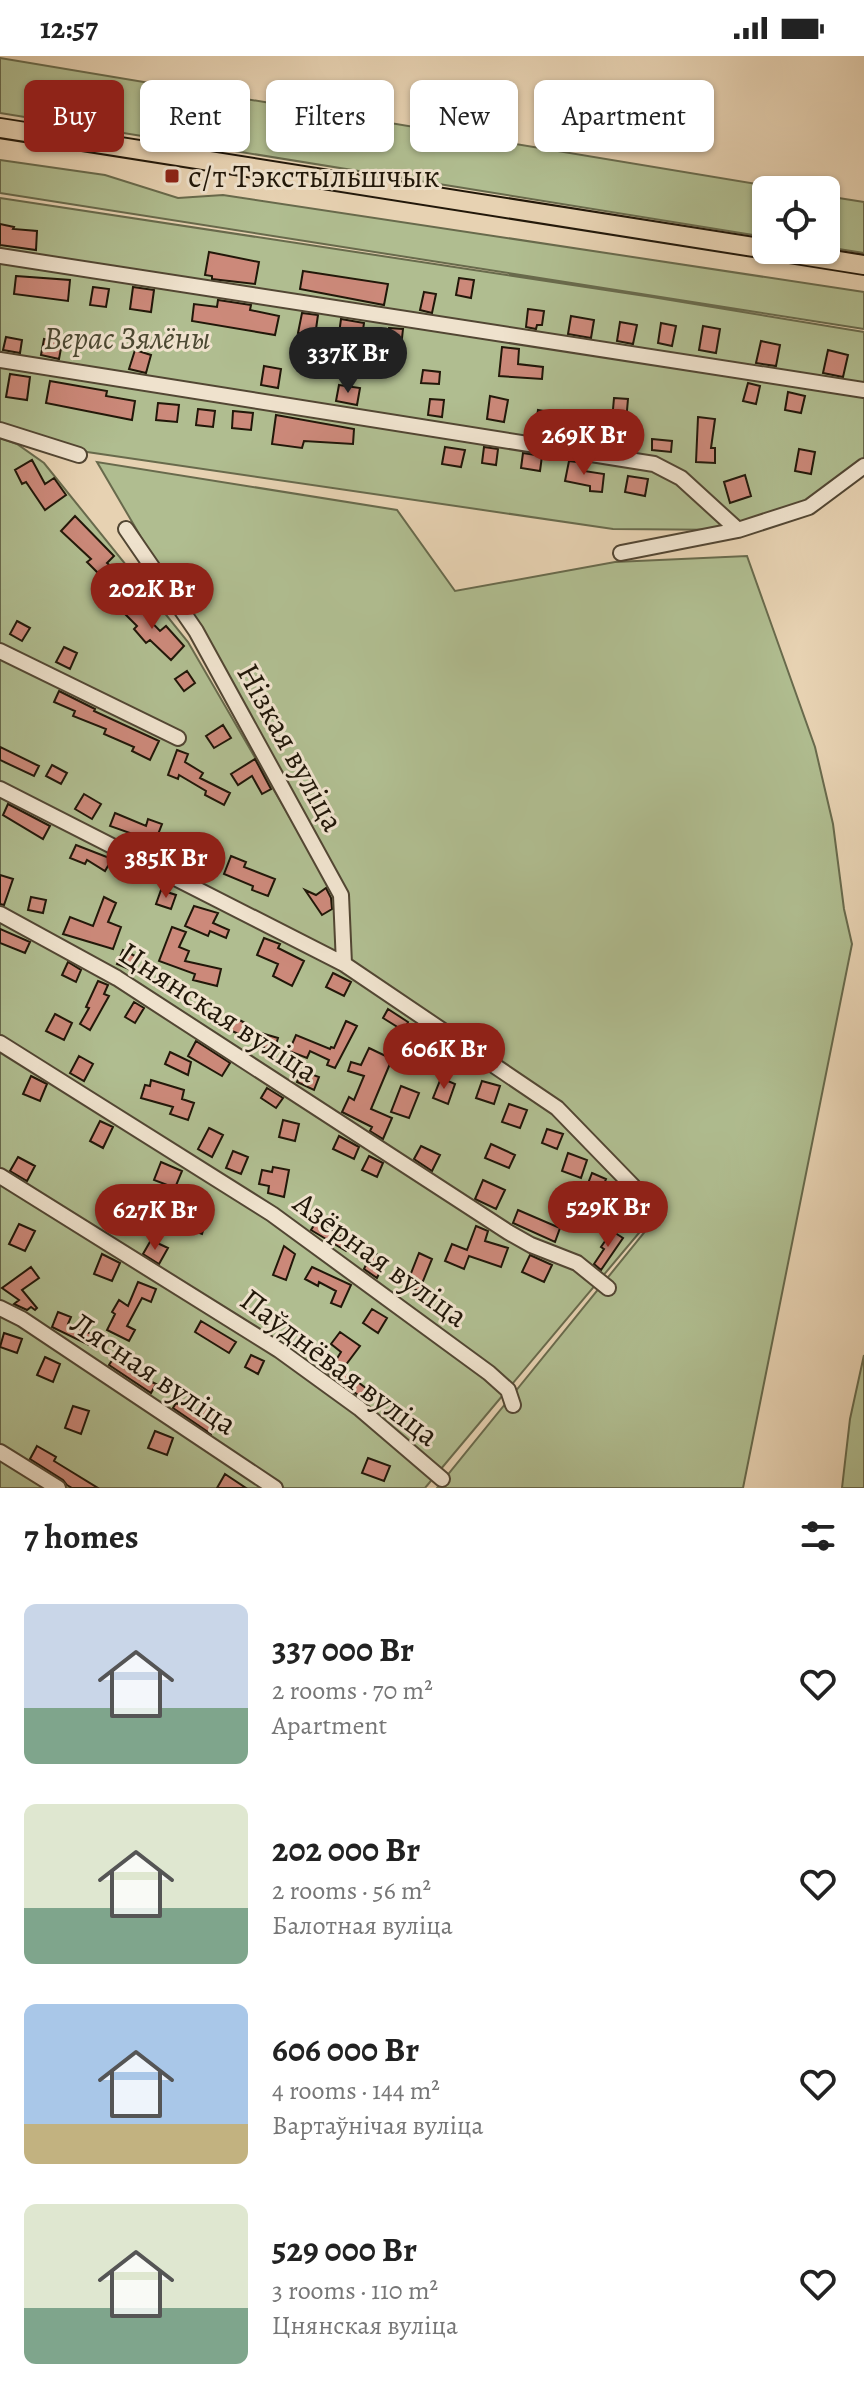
<!DOCTYPE html>
<html lang="en">
<head>
<meta charset="utf-8">
<style>
  :root { --surface:#fff; --page:#f2f2f2; --text:#222; --muted:#767676; --accent:#8f2418 }
  body { margin:0; font-family:Alegreya,serif; background:var(--page); color:var(--text); height:100vh; display:flex; flex-direction:column; font-size:30px; white-space:nowrap }
  * { box-sizing:border-box; margin:0 }
  p { font-size:26px; color:var(--muted) }
  .icon { flex:none; width:44px; height:44px; fill:none; stroke:currentColor; stroke-width:2; stroke-linecap:round; stroke-linejoin:round }
  .map { position:relative; height:1432px; overflow:hidden }
  .panel { display:flex; flex-direction:column; background:var(--surface); flex:1 }
  .panel>* { flex:none }
  .guide { position:absolute; left:24px; top:24px; width:816px; height:72px; display:flex; gap:16px }
  .tools { position:absolute; left:752px; top:120px; display:grid; gap:16px }
  .tools a { display:grid; place-items:center; width:88px; height:88px; border-radius:12px; background:var(--surface); box-shadow:0 2px 6px #0004; font-size:40px }
  .price { position:absolute; translate:-50% -68px; padding:0 18px; border-radius:28px; background:var(--accent); color:#fff; font-size:26px; line-height:52px; filter:drop-shadow(0 2px 4px #0008) }
  .price::after { content:''; position:absolute; left:50%; top:48px; width:24px; height:18px; margin-left:-12px; background:inherit; clip-path:polygon(0 0,100% 0,50% 100%) }
  .price.on { background:#222; color:#fff }
  ul { padding:0; list-style:none }
  li { display:flex; align-items:center; gap:24px; height:200px; padding:0 24px }
  li span { display:grid; place-items:center; flex:none; width:224px; height:160px; border-radius:12px; color:#555 }
  li>.icon { margin-inline-start:auto }
  span .icon { width:96px; height:96px; fill:#fffc; stroke-width:1 }
  li b { font-size:34px }
  h2 { display:flex; justify-content:space-between; align-items:center; height:96px; padding:0 24px; font-size:34px }
  .chip { padding:0 28px; border-radius:12px; background:var(--surface); box-shadow:0 2px 6px #0004; font-size:28px; line-height:72px }
  .chip.on { background:var(--accent); color:#fff }
  .status { display:flex; justify-content:space-between; align-items:center; height:56px; padding:0 40px; background:var(--surface); direction:ltr }
  .status svg { height:22px; fill:currentColor }
  .map>svg:first-child { display:block }
  .green { fill:#b0bd90; stroke:#686a4c; stroke-width:2 }
  .building { fill:#cc897a; stroke:#211709; stroke-width:2 }
  .lines { fill:none; stroke-linecap:round; stroke-linejoin:round }
  .minor-casing { stroke:#524633; stroke-width:18 }
  .major-casing { stroke:#211709; stroke-width:22 }
  .minor { stroke:#efe2cd; stroke-width:14 }
  .major { stroke:#e7d2b2; stroke-width:18 }
  .poi-dot { fill:#8f2418; stroke:#efe2cd; stroke-width:3 }
  .labels { text-anchor:middle; dominant-baseline:central; stroke-width:6; stroke-linejoin:round; paint-order:stroke }
  .poi-label { font-size:32px; fill:#211709; stroke:#efe2cd; text-anchor:start }
  .park-label { font-size:32px; font-style:italic; fill:#4c4932; stroke:#efe2cd }
  .street-label { font-size:32px; fill:#211709; stroke:#efe2cd }
</style>
</head>
<body>
<div class="status"><b>12:57</b><svg viewBox="0 0 49 12"><path d="M0 12V9h3v3zM5 12V6h3v6zM10 12V3h3v9zM15 12V0h3v12zM26 1h20v11H26zM47 4h2v5h-2z"/></svg></div>
<div class="map">
<svg width="864" height="1432" viewBox="0 0 864 1432">
  <rect width="100%" height="100%" fill="#e7d2b2"/>
  <filter id="stains"><feTurbulence type="fractalNoise" baseFrequency=".0025" numOctaves="4"/><feColorMatrix values="0 0 0 0 .2 0 0 0 0 .09 0 0 0 0 .02 0 0 0 .5 -.17"/></filter>
  <radialGradient id="worn" r=".72"><stop offset=".6" stop-color="#630" stop-opacity="0"/><stop offset="1" stop-color="#630" stop-opacity=".3"/></radialGradient>
  <path class="green" d="M0,2l792,132h-26v47l-766,-124z
    M0,104l105,15 73,23 45,-3 641,97v37l-864,-136z
    M826,140l38,6v51l-38,-6z
    M0,142l652,99 212,35v134l-55,41 -71,23 -125,-1 -560,-82 -53,-23z
    M0,382l17,6 27,19 144,179 148,255 8,67 -3,-69 -145,-264 -99,-169 300,48 58,81 160,-29 132,-6 68,191 18,77 11,85 8,35 -109,544h-306l219,-270 -2,-3 -229,273h-425z
    M864,1299v133h-22l8,-69z"/>
  <path class="building" d="M0,168l14,3 -1,2 24,2 -1,19 -36,-5z
    M209,196l50,10 -4,22 -43,-5v-3l-7,-1z
    M303,215l85,13 -4,21 -84,-16z
    M16,220l54,4 -2,21 -54,-7z
    M459,222l15,2 -3,18 -15,-3z
    M93,231l16,2 -3,18 -16,-2z
    M133,231l21,3 -3,22 -21,-3z
    M424,236l12,2 -4,19 -12,-3z
    M218,244l33,5 -1,5 29,6 -4,19 -83,-14 2,-17 23,3z
    M528,253l16,2 -2,14h-5l-1,4 -10,-2z
    M302,257l16,2 -3,21 -17,-3z
    M571,260l23,4 -3,18 -23,-4z
    M341,263l23,4 -3,21 -23,-3z
    M620,266l17,3 -4,19 -16,-3z
    M661,267l15,3 -4,20 -14,-3z
    M703,270l17,3 -4,24 -17,-3z
    M389,272l14,1 -3,27 -15,-2z
    M6,281l16,3 -2,13 -17,-3z
    M44,283l18,4 -3,16 -18,-4z
    M761,285l19,4 -4,21 -20,-3z
    M502,291l17,2 -1,15 25,3 -1,12 -43,-3z
    M135,294l16,5 -5,18 -17,-4z
    M828,294l20,5 -5,22 -20,-4z
    M264,310l17,3 -3,19 -17,-3z
    M423,314l17,2 -1,12 -18,-1z
    M10,318l20,3 -3,23 -21,-3z
    M50,325l57,10 -1,5 29,5 -3,19 -86,-17z
    M748,327l12,3 -4,18 -13,-3z
    M339,329l21,3 -3,17 -21,-4z
    M788,336l17,4 -4,17 -16,-3z
    M490,340l18,4 -4,22 -17,-3z
    M614,342l14,1 -3,34 -14,-1z
    M430,343l14,1 -2,17 -14,-2z
    M158,347l21,2 -2,17 -21,-2z
    M198,353l17,2 -2,16 -17,-2z
    M538,354l20,3 -1,7 26,7 -2,11 -26,-7v2l-20,-3z
    M233,355l20,2 -2,17 -19,-2z
    M276,359l78,14 -1,15 -49,-3 -2,7 -30,-4z
    M698,361l17,2 -4,29h4v15l-19,-1z
    M652,383l20,2 -1,11 -19,-2z
    M445,391l20,3 -4,17 -19,-3z
    M484,391l14,2 -2,16 -14,-2z
    M799,393l16,3 -4,22 -16,-3z
    M523,397l19,3 -2,15 -19,-3z
    M32,404l13,24 9,-6 12,17 -21,15 -19,-28 -4,2 -7,-14z
    M569,405l16,2 -1,8 20,3 -2,18 -12,-1v-5l-25,-5z
    M745,419l6,21 -21,7 -6,-21z
    M628,420l20,3 -3,17 -20,-4z
    M75,460l39,40 -7,7 17,15 -10,11 -27,-27 4,-3 -30,-28z
    M129,543l31,32 6,-5 18,20 -13,14 -21,-20 -4,3 -12,-14 3,-3 -18,-18z
    M17,565l13,7 -8,13 -12,-7z
    M64,591l13,6 -7,16 -14,-7z
    M187,615l8,12 -11,8 -9,-12z
    M59,635l36,18 -1,2 65,30 -9,19 -18,-9 2,-4 -30,-13 2,-5 -33,-13 2,-5 -21,-9z
    M223,669l8,13 -17,10 -8,-12z
    M0,691l39,19 -5,10 -34,-16z
    M177,694l11,4 -3,8 18,11 -3,5 30,15 -6,12 -19,-10 1,-4 -27,-16 -1,4 -10,-4z
    M255,703l16,30 -9,5 -10,-18 -14,9 -7,-11z
    M52,709l15,8 -6,11 -15,-8z
    M84,738l17,10 -9,15 -17,-10z
    M8,748l42,22 -7,13 -40,-24z
    M115,757l31,13 2,-7 14,5 -7,18 -45,-16z
    M204,784l12,4 -5,17 -12,-4z
    M76,789l36,14 -7,12 -18,-11 -2,4 -15,-6z
    M231,800l15,6 -2,5 31,12 -7,17 -16,-6 1,-4 -29,-12z
    M0,819l13,4 -9,26 -4,-1z
    M326,832l5,10 1,11 -10,6 -17,-25 11,5z
    M161,834l15,5 -5,14 -15,-5z
    M31,841l15,3 -3,13 -15,-3z
    M104,841l12,6 -8,19 13,5 -8,22 -50,-15 7,-17 23,9z
    M194,850l24,7 -5,10 16,7 -3,8 -16,-7 -2,5 -23,-10z
    M172,871l14,5 -7,15 10,4 -4,10 36,8 -4,17 -24,-6 2,-6 -36,-13z
    M0,873l30,13 -5,11 -25,-10z
    M264,882l16,6 -2,4 26,13 -12,25 -19,-10 5,-12 -21,-9z
    M123,894l14,7 -6,13 -14,-6z
    M68,906l13,8 -5,12 -14,-7z
    M333,917l18,9 -7,14 -18,-9z
    M98,925l10,4 -4,9 5,2 -19,34 -10,-6 9,-16 -3,-1z
    M134,946l10,6 -9,15 -10,-6z
    M388,953l20,13 -4,9 -21,-13z
    M55,958l17,9 -8,17 -18,-9z
    M232,960l15,8 -6,11 -16,-7z
    M346,965l11,5 -22,42 -8,-3 2,-5 -19,-9 -3,7 -18,-7 7,-16 34,14 1,-2 3,1z
    M261,977l17,5 -4,13 -17,-6z
    M196,985l34,22 -8,13 -34,-20z
    M369,992l23,11 -21,50 21,9 -9,21 -13,-8 2,-4 -30,-15 7,-15 5,3 10,-24 -16,-5 3,-9 10,3z
    M170,996l21,10 -3,13 -23,-11z
    M79,1000l14,8 -9,17 -14,-8z
    M302,1015l17,6 -5,13 -17,-8z
    M31,1020l16,8 -7,17 -17,-7z
    M441,1022l14,6 -7,20 -15,-6z
    M151,1024l33,10 -2,9 12,4 -6,17 -18,-6 3,-7 -32,-9 4,-13 5,1z
    M482,1025l18,5 -6,18 -18,-6z
    M401,1030l18,7 -10,25 -18,-6z
    M267,1032l16,10 -7,10 -15,-10z
    M509,1048l18,6 -7,18 -18,-6z
    M283,1064l16,4 -4,17 -16,-4z
    M100,1065l13,6 -10,21 -13,-7z
    M209,1072l14,7 -11,22 -14,-8z
    M547,1073l16,5 -6,15 -15,-6z
    M339,1080l20,11 -5,12 -21,-10z
    M491,1088l24,11 -6,13 -24,-10z
    M421,1090l19,9 -8,16 -18,-12z
    M233,1095l15,6 -7,17 -15,-6z
    M568,1097l19,7 -6,18 -19,-7z
    M369,1100l14,7 -6,14 -15,-7z
    M18,1101l17,9 -8,15 -17,-10z
    M161,1106l21,9 -7,17 -21,-8z
    M273,1111l16,3 -5,27 -16,-4 1,-7 -10,-2 3,-14 10,2z
    M592,1117l14,6 -8,20 -14,-5z
    M483,1124l22,10 -9,19 -21,-10z
    M112,1135l25,10 -9,21 -25,-10z
    M627,1140l12,11 -11,14 -12,-10z
    M518,1154l42,18 -5,14 -42,-19z
    M190,1160l16,5 -4,13 -16,-6z
    M316,1166l36,20 -6,9 -35,-21z
    M19,1168l16,7 -10,20 -16,-7z
    M476,1170l12,5 -3,10 23,7 -7,19 -32,-11 -5,13 -19,-8 7,-17 15,6z
    M612,1175l11,7 -22,32 -7,-6 10,-15 -3,-2z
    M151,1184l17,8 -9,16 -16,-10z
    M284,1190l11,8 -9,26 -13,-5z
    M372,1196l14,7 -9,19 -13,-9z
    M419,1197l13,6 -13,32 -13,-5z
    M102,1198l18,9 -8,18 -18,-7z
    M530,1199l22,10 -8,17 -22,-10z
    M31,1211l8,11 -17,12 15,18 -2,2 -4,-3 -4,3 -13,-6 5,-4 -17,-12z
    M312,1211l39,18 -10,22 -10,-4 5,-12 -17,-9 -1,4 -13,-7z
    M138,1226l18,7 -5,13 -9,-4 -15,28 8,4 -6,11 -22,-11 8,-16 -3,-2 7,-12 9,6z
    M372,1253l15,9 -9,15 -15,-10z
    M58,1256l13,5 -3,7 30,13 -5,10 -41,-20z
    M201,1265l35,21 -7,11 -34,-21z
    M340,1276l20,14 -18,24 29,22 -6,8 -37,-27 13,-21 -10,-8z
    M4,1277l18,6 -5,14 -17,-6z
    M251,1299l13,6 -6,13 -13,-7z
    M45,1301l15,7 -7,18 -16,-7z
    M114,1301l16,9 -2,4 28,14 -5,9 -42,-28z
    M176,1347l25,11 3,-8 15,5 -8,23 -38,-26z
    M73,1350l16,5 -8,23 -16,-6z
    M155,1375l18,7 -6,17 -19,-7z
    M37,1390l19,11 -2,4 44,27h-26l-5,-3 -4,-5 -33,-21z
    M368,1402l22,8 -6,15 -22,-8z
    M225,1418l21,14h-29z"/>
  <g class="lines">
    <defs>
      <path id="minor" d="M0,200l864,134
        M0,304l654,104 27,14 57,52
        M0,374l79,25
        M126,473l70,102 145,264 3,69
        M621,497l117,-23 71,-23 55,-41
        M0,595l178,87
        M0,733l344,175 213,144 101,104
        M0,858l117,64 391,254 23,13 46,18 31,25
        M0,987l272,171 217,159 19,17 5,15
        M0,1120l279,174 80,58 83,71
        M0,1252l22,11 253,169
        M0,1396l58,36"/>
      <path id="major" d="M0,72l766,121
        M770,194l94,15"/>
    </defs>
    <use href="#minor" class="minor-casing"/>
    <use href="#major" class="major-casing"/>
    <use href="#minor" class="minor"/>
    <use href="#major" class="major"/>
  </g>
  <rect class="poi-dot" x="164" y="112" width="16" height="16" rx="4"/>
  <g class="labels">
    <g class="poi-label">
      <text x="188" y="120">с/т Тэкстыльшчык</text>
    </g>
    <g class="park-label">
      <text x="127" y="282">Верас Зялёны</text>
    </g>
    <g class="street-label">
      <text transform="translate(291 691) rotate(61)">Нізкая вуліца</text>
      <text transform="translate(219 956) rotate(33)">Цнянская вуліца</text>
      <text transform="translate(381 1203) rotate(36)">Азёрная вуліца</text>
      <text transform="translate(340 1311) rotate(37)">Паўднёвая вуліца</text>
      <text transform="translate(154 1317) rotate(34)">Лясная вуліца</text>
    </g>
  </g>
  <rect width="100%" height="100%" filter="url(#stains)"/>
  <rect width="100%" height="100%" fill="url(#worn)"/>
</svg>
<div class="tools">
<a><svg class="icon" aria-label="locate" viewBox="0 0 24 24"><circle cx="12" cy="12" r="6"/><path d="M12 2v4M12 18v4M2 12h4M18 12h4"/></svg></a>
</div>
<b class="price on" style="left:348px;top:339px">337K Br</b>
<b class="price" style="left:584px;top:421px">269K Br</b>
<b class="price" style="left:152px;top:575px">202K Br</b>
<b class="price" style="left:166px;top:844px">385K Br</b>
<b class="price" style="left:444px;top:1035px">606K Br</b>
<b class="price" style="left:608px;top:1193px">529K Br</b>
<b class="price" style="left:155px;top:1196px">627K Br</b>
<div class="guide">
<a class="chip on">Buy</a>
<a class="chip">Rent</a>
<a class="chip">Filters</a>
<a class="chip">New</a>
<a class="chip">Apartment</a>
</div>
</div>
<section class="panel">
<h2>7 homes<svg class="icon" aria-label="filters" viewBox="0 0 24 24"><path d="M4 7h16M4 17h16"/><circle cx="9" cy="7" r="2"/><circle cx="15" cy="17" r="2"/></svg></h2>
<ul>
<li><span style="background:linear-gradient(#c9d6e8 65%,#7fa58c 0)"><svg class="icon" aria-label="home" viewBox="0 0 24 24"><path d="M3 11l9-7 9 7M6 9v11h12V9"/></svg></span><div><b>337 000 Br</b><p>2 rooms · 70 m²</p><p>Apartment</p></div><svg class="icon" aria-label="heart" viewBox="0 0 24 24"><path d="M12 20l-8-8c-3-5 5-10 8-4 3-6 11-1 8 4z"/></svg></li>
<li><span style="background:linear-gradient(#dfe7d0 65%,#7fa58c 0)"><svg class="icon" aria-label="home" viewBox="0 0 24 24"><path d="M3 11l9-7 9 7M6 9v11h12V9"/></svg></span><div><b>202 000 Br</b><p>2 rooms · 56 m²</p><p>Балотная вуліца</p></div><svg class="icon" aria-label="heart" viewBox="0 0 24 24"><path d="M12 20l-8-8c-3-5 5-10 8-4 3-6 11-1 8 4z"/></svg></li>
<li><span style="background:linear-gradient(#a9c7e8 75%,#c2b280 0)"><svg class="icon" aria-label="home" viewBox="0 0 24 24"><path d="M3 11l9-7 9 7M6 9v11h12V9"/></svg></span><div><b>606 000 Br</b><p>4 rooms · 144 m²</p><p>Вартаўнічая вуліца</p></div><svg class="icon" aria-label="heart" viewBox="0 0 24 24"><path d="M12 20l-8-8c-3-5 5-10 8-4 3-6 11-1 8 4z"/></svg></li>
<li><span style="background:linear-gradient(#dfe7d0 65%,#7fa58c 0)"><svg class="icon" aria-label="home" viewBox="0 0 24 24"><path d="M3 11l9-7 9 7M6 9v11h12V9"/></svg></span><div><b>529 000 Br</b><p>3 rooms · 110 m²</p><p>Цнянская вуліца</p></div><svg class="icon" aria-label="heart" viewBox="0 0 24 24"><path d="M12 20l-8-8c-3-5 5-10 8-4 3-6 11-1 8 4z"/></svg></li>
</ul>
</section>
</body>
</html>
